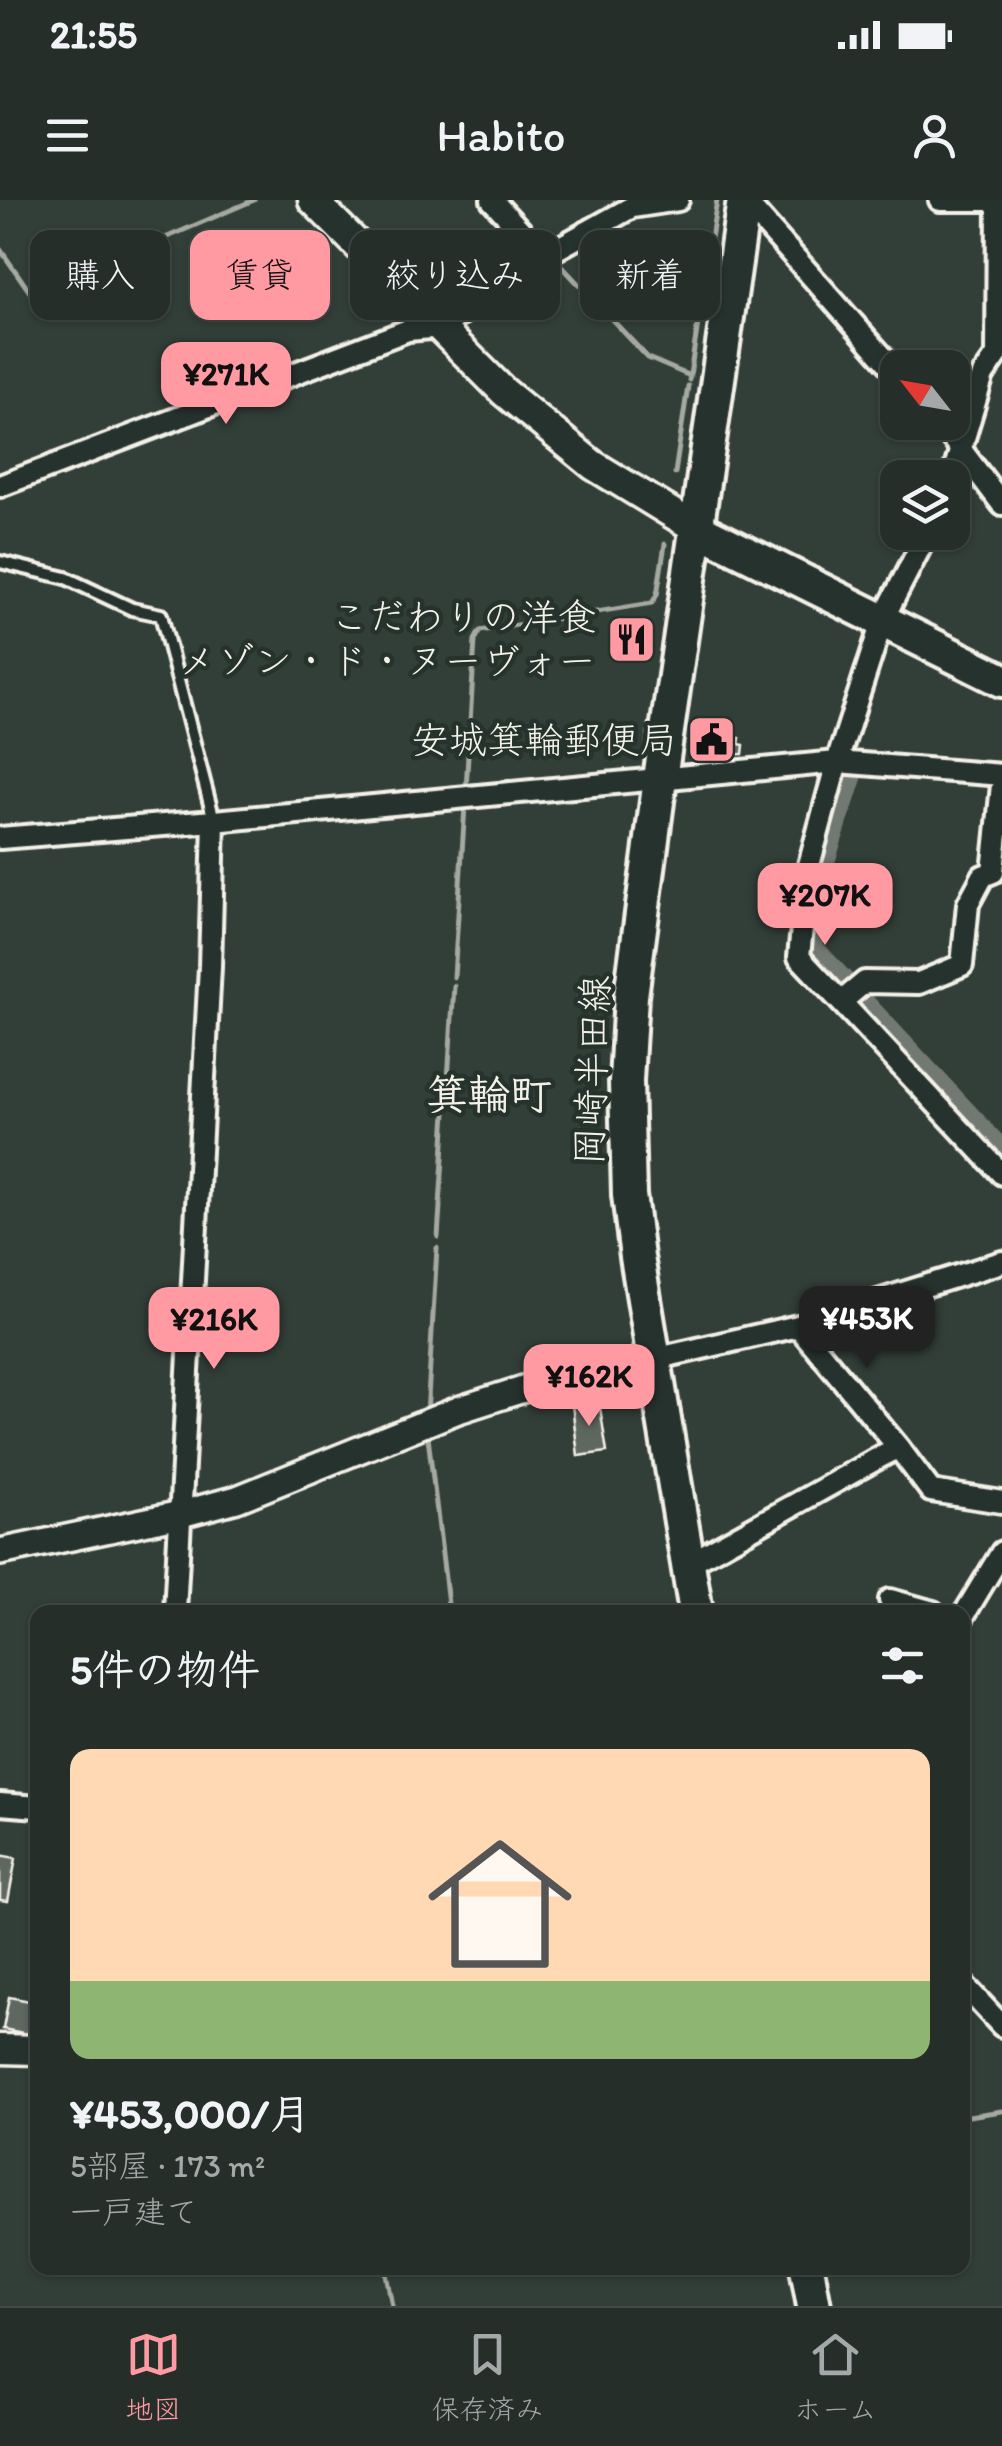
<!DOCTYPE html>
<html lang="ja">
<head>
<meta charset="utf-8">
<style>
  :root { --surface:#262e2a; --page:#323a36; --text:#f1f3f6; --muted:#a4a8a8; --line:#424a47; --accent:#ff9aa2 }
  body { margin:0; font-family:Itim,"Klee One",sans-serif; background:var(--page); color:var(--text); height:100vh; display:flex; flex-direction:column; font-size:38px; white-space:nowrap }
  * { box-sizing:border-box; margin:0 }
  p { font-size:32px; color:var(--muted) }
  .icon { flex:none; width:55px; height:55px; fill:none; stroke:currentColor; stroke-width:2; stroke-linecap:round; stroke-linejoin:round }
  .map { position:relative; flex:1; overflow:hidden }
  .sheet { position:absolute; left:30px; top:1405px; width:940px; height:670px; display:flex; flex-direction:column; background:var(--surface); border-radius:20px; box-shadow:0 2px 8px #0004,0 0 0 2px var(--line) }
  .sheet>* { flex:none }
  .hud { position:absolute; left:30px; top:30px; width:942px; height:90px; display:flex; gap:20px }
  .needle { width:65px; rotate:301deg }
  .buttons { position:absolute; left:880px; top:150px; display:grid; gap:20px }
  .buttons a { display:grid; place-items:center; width:90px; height:90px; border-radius:20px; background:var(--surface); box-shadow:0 2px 8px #0004,0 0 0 2px var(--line); font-size:50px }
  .price { position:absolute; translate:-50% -85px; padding:0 22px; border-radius:20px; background:var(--accent); color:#111; font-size:32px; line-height:65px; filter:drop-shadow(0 2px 5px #0008) }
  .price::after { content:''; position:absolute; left:50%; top:60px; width:30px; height:22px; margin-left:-15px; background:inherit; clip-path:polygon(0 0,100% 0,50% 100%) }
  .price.active { background:#222; color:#fff }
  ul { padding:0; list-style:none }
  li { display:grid; align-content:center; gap:20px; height:530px; padding:0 40px }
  li span { display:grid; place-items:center; height:310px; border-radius:20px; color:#555 }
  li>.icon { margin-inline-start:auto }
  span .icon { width:180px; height:180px; fill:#fffc; stroke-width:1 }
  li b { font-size:42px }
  h2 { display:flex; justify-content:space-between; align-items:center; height:120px; padding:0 40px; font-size:42px }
  .pill { padding:0 35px; border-radius:20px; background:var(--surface); box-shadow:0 2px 8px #0004,0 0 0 2px var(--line); font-size:35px; line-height:90px }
  .pill.active { background:var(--accent); color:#111 }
  .status { display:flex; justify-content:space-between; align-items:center; height:70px; padding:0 50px; background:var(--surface); direction:ltr }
  .status svg { height:28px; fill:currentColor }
  header { display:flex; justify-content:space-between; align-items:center; height:130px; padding:0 40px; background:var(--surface); font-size:45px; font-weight:600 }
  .tabs { display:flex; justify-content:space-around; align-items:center; height:140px; border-top:2px solid var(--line); background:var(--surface); font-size:28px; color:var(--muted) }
  .tabs a { display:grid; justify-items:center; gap:5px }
  .tabs .active { color:var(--accent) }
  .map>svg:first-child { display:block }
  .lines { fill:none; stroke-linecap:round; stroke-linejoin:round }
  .stream { stroke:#a6a9a1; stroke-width:5 }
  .river { stroke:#727972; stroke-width:30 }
  .building { fill:#5f6861; stroke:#f4f1e8; stroke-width:2.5 }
  .service-casing { stroke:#f4f1e8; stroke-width:18 }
  .minor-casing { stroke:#f4f1e8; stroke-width:28 }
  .tertiary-casing { stroke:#f4f1e8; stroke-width:32 }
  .secondary-casing { stroke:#f4f1e8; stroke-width:35 }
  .primary-casing { stroke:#f4f1e8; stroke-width:40 }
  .service { stroke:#26332d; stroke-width:10 }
  .minor { stroke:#26332d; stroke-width:20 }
  .tertiary { stroke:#26332d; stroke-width:25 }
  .secondary { stroke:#26332d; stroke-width:28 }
  .primary { stroke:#26332d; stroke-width:32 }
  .labels { text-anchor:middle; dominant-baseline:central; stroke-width:9; stroke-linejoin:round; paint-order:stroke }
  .poi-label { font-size:38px; fill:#f4f1e8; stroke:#26332d; text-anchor:end }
  .street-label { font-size:38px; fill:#f4f1e8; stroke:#26332d }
  .quarter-label { font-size:42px; font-weight:bold; fill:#f4f1e8; stroke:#26332d }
</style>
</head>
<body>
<div class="status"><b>21:55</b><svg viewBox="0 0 49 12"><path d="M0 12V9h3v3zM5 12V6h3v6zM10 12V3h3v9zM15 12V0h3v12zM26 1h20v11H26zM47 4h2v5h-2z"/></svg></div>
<header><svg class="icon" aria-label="menu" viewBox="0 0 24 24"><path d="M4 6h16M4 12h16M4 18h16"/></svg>Habito<svg class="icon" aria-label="person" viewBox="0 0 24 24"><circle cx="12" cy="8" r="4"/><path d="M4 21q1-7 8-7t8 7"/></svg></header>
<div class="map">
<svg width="1002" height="2106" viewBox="0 0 1002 2106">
  <rect width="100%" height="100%" fill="#323e38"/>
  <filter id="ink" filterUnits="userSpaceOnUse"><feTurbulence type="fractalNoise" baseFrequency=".01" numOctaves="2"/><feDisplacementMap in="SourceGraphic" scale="20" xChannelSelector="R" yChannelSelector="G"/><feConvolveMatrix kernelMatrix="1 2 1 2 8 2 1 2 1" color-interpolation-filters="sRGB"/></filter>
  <g filter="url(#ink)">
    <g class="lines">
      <path class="stream" d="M0,49l32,46 222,-95
        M556,60l92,98 42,18 -1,4
        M690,175l27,-175
        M675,273l13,-87
        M466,589l9,-149 5,-9 172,-28 5,-8 8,-51
        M454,777l11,-171
        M438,1037l16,-251
        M427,1215l10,-167
        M428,1237l21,175
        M962,1917l40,-6
        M385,2068l7,38"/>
      <path class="river" d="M848,574l-31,96 -9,79 194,208"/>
    </g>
    <path class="building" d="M635,421l14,4 -3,29 -17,-2 -3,4 -14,-5 6,-27 16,2z
      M702,532l38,6 -1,6 5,1 -1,9 -44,1z
      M599,1201l8,51 -29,4 -6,-52z
      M0,1655l16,3 -8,43 -8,-1z
      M9,1797l26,5 -7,32 -25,-5z"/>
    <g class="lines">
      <defs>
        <path id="service" d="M0,362l66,16 66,31 29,6 53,205"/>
        <path id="minor" d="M492,0l52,56
          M744,0l154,174
          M940,0h61
          M940,222l62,82
          M952,278l31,-103 14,-20 1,-155
          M0,286l408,-156 34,-3 102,-71 88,-49 46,-7
          M928,332l-45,87 -46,143 -29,107 -9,88 203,217
          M0,638l214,-17 623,-59 165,13
          M841,802l24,-20 54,1 43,-18 6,-61 15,-28 10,-4 9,-87
          M798,1126l100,121
          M654,1159l144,-33 204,-64
          M688,1364l210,-117 33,44 71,11
          M890,1400l43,12
          M175,1412l35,-645 4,-146
          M962,1418l40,-66
          M0,1604l38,3
          M962,1783l40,43"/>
        <path id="tertiary" d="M0,1352l181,-38 56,-15 221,-89 81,-26 115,-25"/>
        <path id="secondary" d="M313,0l191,192 89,73 103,63
          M0,1849l38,1"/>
        <path id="primary" d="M696,328l306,152
          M696,1412l-59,-355 -8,-62 -3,-114 5,-85 29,-217 84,-579
          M807,2068l7,38"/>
      </defs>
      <use href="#service" class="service-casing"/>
      <use href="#minor" class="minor-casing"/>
      <use href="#tertiary" class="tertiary-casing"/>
      <use href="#secondary" class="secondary-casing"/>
      <use href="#primary" class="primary-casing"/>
      <use href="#service" class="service"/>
      <use href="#minor" class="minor"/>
      <use href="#tertiary" class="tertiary"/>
      <use href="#secondary" class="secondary"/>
      <use href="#primary" class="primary"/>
    </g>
  </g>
  <defs>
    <symbol id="restaurant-square" viewBox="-11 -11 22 22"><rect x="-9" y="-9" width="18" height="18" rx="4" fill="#ff9aa2" stroke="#26332d"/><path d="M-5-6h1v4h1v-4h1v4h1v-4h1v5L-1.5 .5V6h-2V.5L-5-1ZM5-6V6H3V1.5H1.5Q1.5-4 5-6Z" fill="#111"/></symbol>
    <symbol id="civic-square" viewBox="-11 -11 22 22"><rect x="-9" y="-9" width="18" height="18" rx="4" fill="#ff9aa2" stroke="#26332d"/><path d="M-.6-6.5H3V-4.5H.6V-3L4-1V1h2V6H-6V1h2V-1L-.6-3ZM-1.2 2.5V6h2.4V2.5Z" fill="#111"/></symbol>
  </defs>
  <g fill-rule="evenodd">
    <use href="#restaurant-square" x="604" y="412" width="55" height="55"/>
    <use href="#civic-square" x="684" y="512" width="55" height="55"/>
  </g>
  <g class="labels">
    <g class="poi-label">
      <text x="596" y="417">こだわりの洋食<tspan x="596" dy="44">メゾン・ド・ヌーヴォー</tspan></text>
      <text x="677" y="540">安城箕輪郵便局</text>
    </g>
    <g class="street-label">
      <text transform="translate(592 870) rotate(-88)">岡崎半田線</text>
    </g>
    <g class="quarter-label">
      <text x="489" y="894">箕輪町</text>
    </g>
  </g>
</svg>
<div class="buttons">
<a><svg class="needle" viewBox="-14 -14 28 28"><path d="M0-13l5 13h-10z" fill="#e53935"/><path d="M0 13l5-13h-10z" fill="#a4a8a8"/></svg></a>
<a><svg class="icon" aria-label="layers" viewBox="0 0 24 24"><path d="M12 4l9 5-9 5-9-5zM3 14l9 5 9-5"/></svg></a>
</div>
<b class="price" style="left:226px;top:227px">¥271K</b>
<b class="price" style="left:825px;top:748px">¥207K</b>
<b class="price active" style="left:867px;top:1171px">¥453K</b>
<b class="price" style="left:214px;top:1172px">¥216K</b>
<b class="price" style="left:589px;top:1229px">¥162K</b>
<div class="hud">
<a class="pill">購入</a>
<a class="pill active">賃貸</a>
<a class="pill">絞り込み</a>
<a class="pill">新着</a>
</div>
<section class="sheet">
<h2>5件の物件<svg class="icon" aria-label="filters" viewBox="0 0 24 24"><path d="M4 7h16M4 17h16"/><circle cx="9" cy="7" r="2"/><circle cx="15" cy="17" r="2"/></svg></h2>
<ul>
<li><span style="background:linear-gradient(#ffd9b3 75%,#8fb573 0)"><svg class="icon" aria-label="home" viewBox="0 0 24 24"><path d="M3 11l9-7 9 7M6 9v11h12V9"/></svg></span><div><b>¥453,000/月</b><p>5部屋 · 173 m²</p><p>一戸建て</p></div></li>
</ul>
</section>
</div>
<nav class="tabs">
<a class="active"><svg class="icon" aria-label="map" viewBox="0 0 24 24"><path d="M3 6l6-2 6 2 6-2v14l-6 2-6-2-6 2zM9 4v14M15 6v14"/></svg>地図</a>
<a><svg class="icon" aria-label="saved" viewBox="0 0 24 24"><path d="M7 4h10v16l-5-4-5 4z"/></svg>保存済み</a>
<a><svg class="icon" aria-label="home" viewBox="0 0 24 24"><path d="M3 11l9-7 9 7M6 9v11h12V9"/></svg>ホーム</a>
</nav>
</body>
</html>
